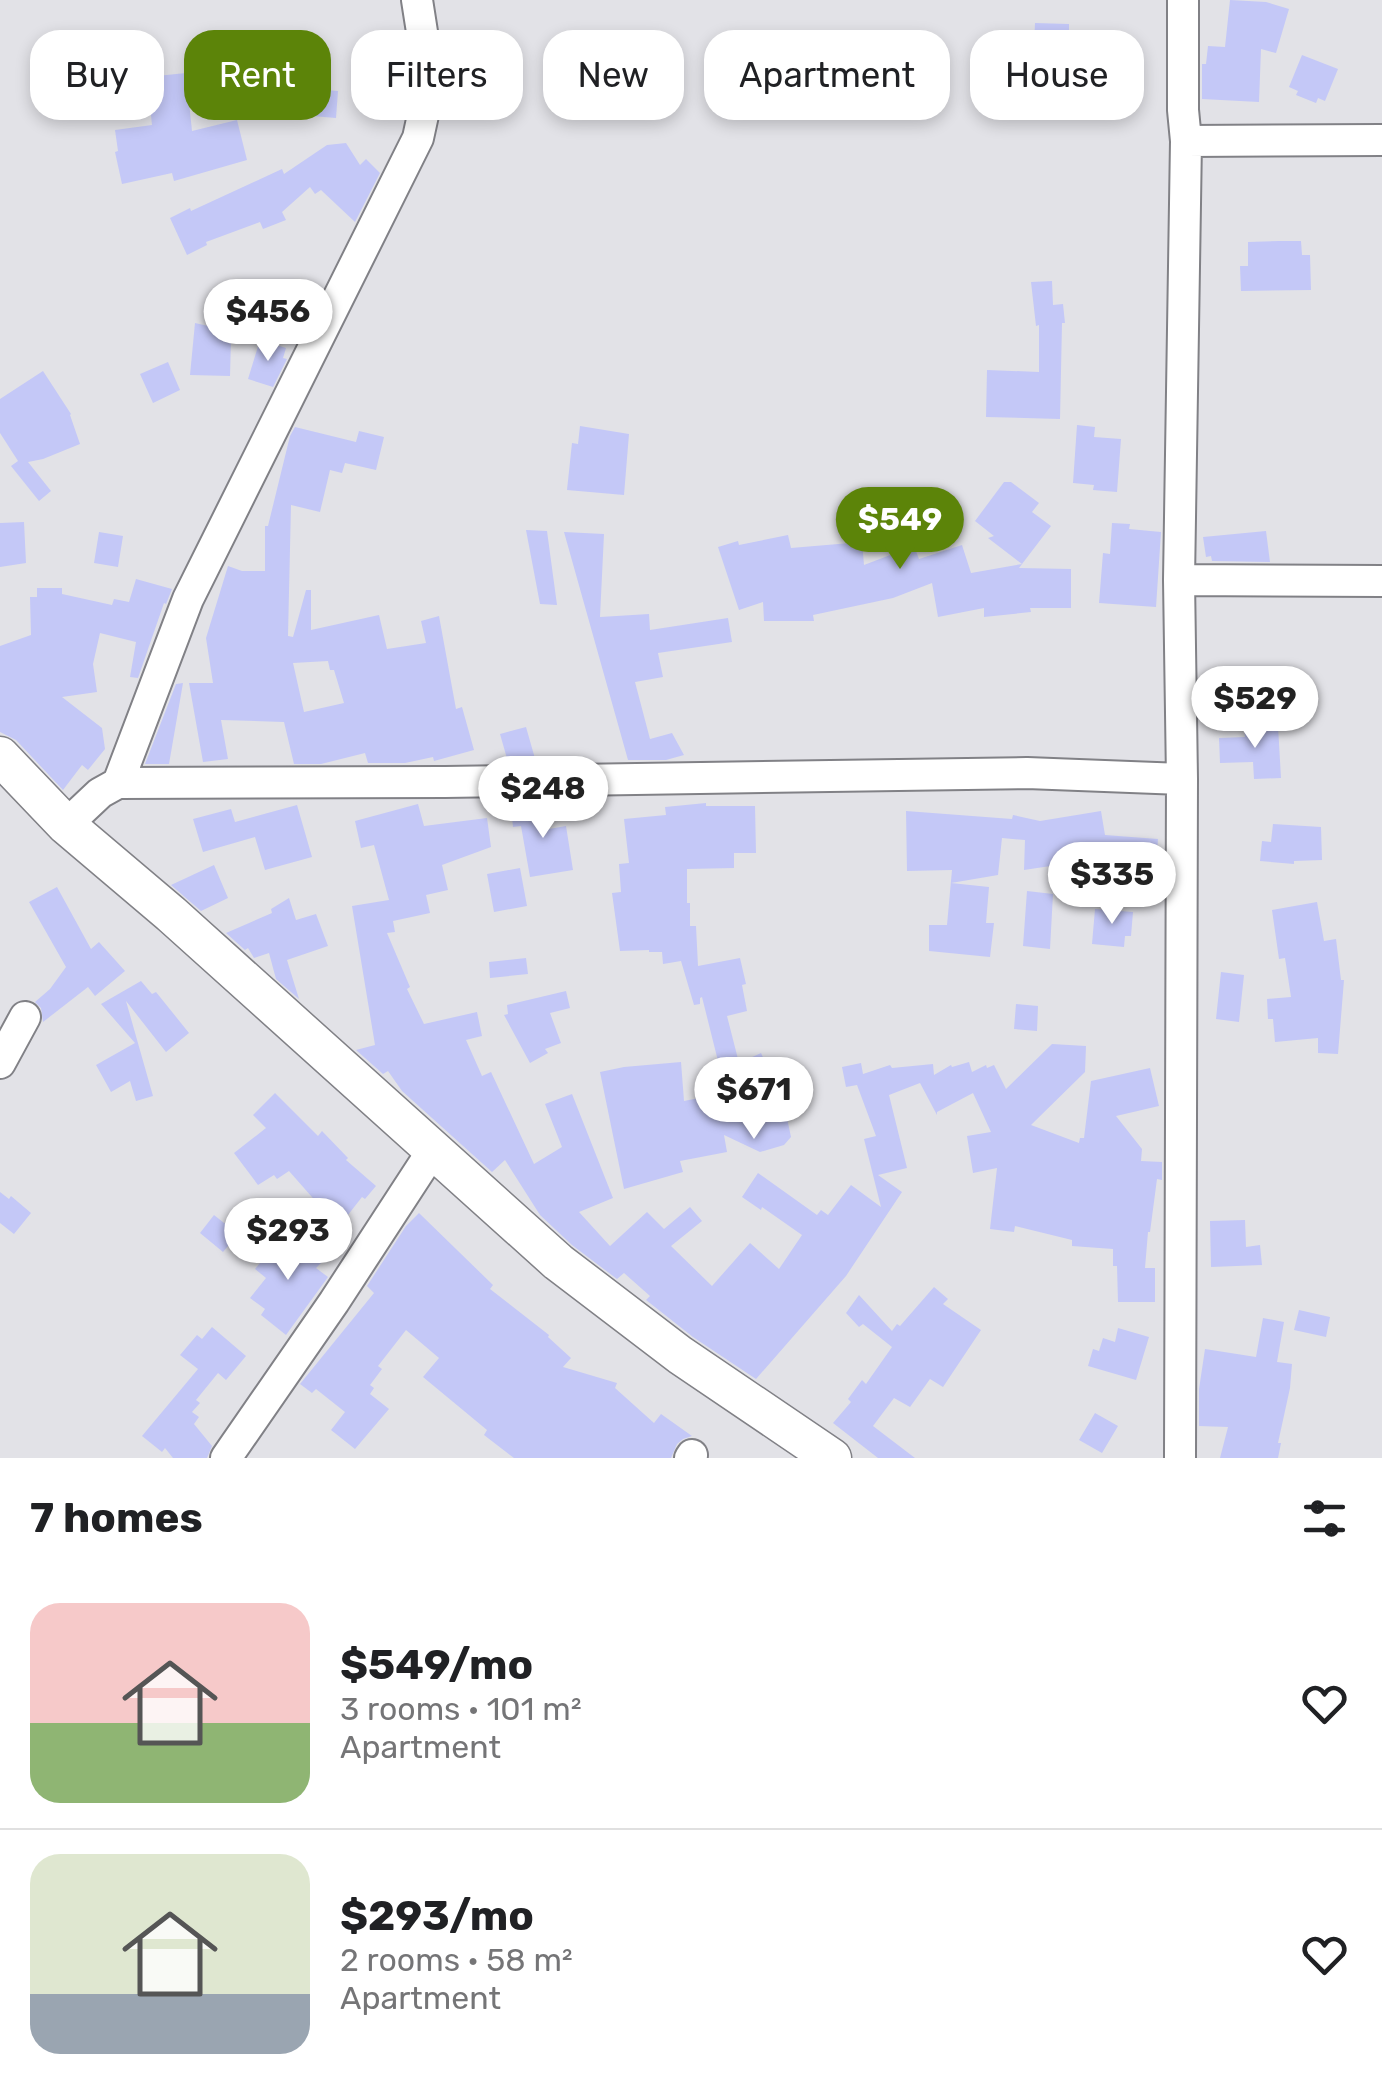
<!DOCTYPE html>
<html lang="en">
<head>
<meta charset="utf-8">
<style>
  :root { --surface:#fff; --page:#f6f6f6; --text:#202124; --muted:#757577; --line:#e0e0e0; --accent:#5c8409 }
  body { margin:0; font-family:Rubik,sans-serif; background:var(--page); color:var(--text); height:100vh; display:flex; flex-direction:column; font-size:38px; white-space:nowrap }
  * { box-sizing:border-box; margin:0 }
  p { font-size:32px; color:var(--muted) }
  .icon { flex:none; width:55px; height:55px; fill:none; stroke:currentColor; stroke-width:2; stroke-linecap:round; stroke-linejoin:round }
  .map { position:relative; height:1458px; overflow:hidden }
  .side { display:flex; flex-direction:column; background:var(--surface); flex:1 }
  .side>* { flex:none }
  .hud { position:absolute; left:30px; top:30px; width:1322px; height:90px; display:flex; gap:20px }
  .price { position:absolute; translate:-50% -85px; padding:0 22px; border-radius:35px; background:#fff; color:#222; font-size:32px; line-height:65px; filter:drop-shadow(0 2px 5px #0008) }
  .price::after { content:''; position:absolute; left:50%; top:60px; width:30px; height:22px; margin-left:-15px; background:inherit; clip-path:polygon(0 0,100% 0,50% 100%) }
  .price.on { background:var(--accent); color:#fff }
  ul { padding:0; list-style:none }
  li { display:flex; align-items:center; gap:30px; height:250px; padding:0 30px }
  li+li { border-top:2px solid var(--line) }
  li span { display:grid; place-items:center; flex:none; width:280px; height:200px; border-radius:30px; color:#555 }
  li>.icon { margin-inline-start:auto }
  span .icon { width:120px; height:120px; fill:#fffc; stroke-width:1 }
  li b { font-size:42px }
  h2 { display:flex; justify-content:space-between; align-items:center; height:120px; padding:0 30px; font-size:42px }
  .pill { padding:0 35px; border-radius:30px; background:var(--surface); box-shadow:0 5px 15px #0003; font-size:35px; line-height:90px }
  .pill.on { background:var(--accent); color:#fff }
  .map>svg:first-child { display:block }
  .building { fill:#c4c8f7; fill-rule:evenodd }
  .lines { fill:none; stroke-linecap:round; stroke-linejoin:round }
  .minor-casing { stroke:#818186; stroke-width:34 }
  .major-casing { stroke:#818186; stroke-width:41 }
  .minor { stroke:#fff; stroke-width:30 }
  .major { stroke:#fff; stroke-width:38 }
</style>
</head>
<body>
<div class="map">
<svg width="1382" height="1458" viewBox="0 0 1382 1458">
  <rect width="100%" height="100%" fill="#e2e2e7"/>
  <path class="building" d="M1230,0l36,2 23,7 -13,44 -15,-4 -2,53 -57,-3v-35h4l2,-18 17,1z
    M1035,23l34,1v12l36,7 -6,33 -31,-6 -1,21 -35,-2z
    M1302,55l36,14 -13,32 -7,-3 -2,5 -20,-8 2,-4 -9,-4z
    M264,67l39,5 -2,16 37,3 -2,27 -24,-2v-3l-53,-7z
    M186,73l6,58 45,-11 10,40 -73,21 -2,-8 -50,11 -7,-32 3,-1 -3,-21 37,-5 -5,-48z
    M346,143l14,22 6,-6 14,14 -25,49 -34,-32 -6,4 -5,-7 -28,25 4,8 -23,9 -3,-7 -54,20 1,3 -20,10 -17,-37 20,-10 1,3 91,-42 2,5 43,-29z
    M1279,241h22l1,14h8l1,35 -70,1 -1,-25h8v-24z
    M1052,281l1,24 10,-1 2,19h-3l-2,96 -74,-2 1,-47 52,2v-47l-3,1 -5,-44z
    M195,323l30,7v9h6l-1,37 -40,-1z
    M260,340l26,8 -3,10 4,1 -14,28 -25,-8z
    M168,362l12,28 -27,13 -13,-29z
    M43,371l28,43 -1,1 10,29 -37,15 -15,3 23,29 -12,10 -28,-35 7,-5 -18,-28v-34z
    M1077,425l18,2 -1,10 27,2 -4,53 -24,-2 1,-5 -21,-2z
    M580,426l49,8 -5,61 -57,-5 5,-47 6,1z
    M295,427l61,15 3,-11 25,6 -8,33 -31,-7 -3,10 -12,-3 -10,42 -29,-7 -3,131 5,1 13,-47h5v40l68,-15 8,34 39,-6 -5,-22 18,-5 17,93 6,-2 12,43 -40,11 -1,-4 -28,6h-37l-3,-10 -44,11h-27l-10,-42 -63,-2 7,39 -25,3 -14,-79h24l-7,-45 22,-72 14,5h23v-45h3l22,-90zM328,661l2,9h4l10,33 -40,9 -11,-49z
    M1004,482h7l28,21 -7,9 19,14 -32,42 52,1v39h-41l1,4 -47,5v-9l-46,9 -6,-34 -39,15 -80,17 1,6h-50l-1,-19 -24,8 -21,-63 20,-6 1,4 49,-10 3,13 71,-6 2,23 50,-19 5,13 43,-14 9,28 51,-9 -34,-26 6,-2 -19,-15z
    M24,522l2,41 -26,4v-44z
    M1112,523l18,1 -1,5 32,3 -5,75 -57,-4 4,-50 7,1z
    M526,530l21,1 10,74 -17,-1z
    M1266,531l4,31 -58,-1 -1,-5 -5,1 -3,-20z
    M99,532l24,4 -5,31 -24,-4z
    M564,532l40,2 -4,83 49,-3 1,16 78,-12 4,24 -74,11 5,24 -28,5 15,57 22,-6 12,22 -18,5h-38z
    M136,579l36,10 -6,15 -2,-1 -26,75 -8,-1 6,-35 -36,-9 -7,31 4,28 -35,5 40,31 3,21 -17,21 -6,-5 -19,25 -47,-50 -16,-8v-86l31,-11 -1,-38h7v-9h25v6l50,11 2,-6 15,3z
    M183,683l-14,81h-24l31,-80z
    M1278,726l3,52 -27,1 -1,-17 -33,1 -1,-25 26,-1 -1,-10z
    M526,727l10,35h-28l-8,-28z
    M706,803v3h49l1,47h-22v15l-47,1v34h3v23h6l2,40 42,-8 6,26 -4,1 5,26 -20,5 12,47 22,-10 16,34 -18,9 28,22 4,19 -7,8 -24,7 -36,-17 3,17 -47,9 3,11 -59,17 -24,-117 24,-5 57,-5 3,39 35,-7 1,-3 -9,-28 7,-2 -16,-64 -2,1v6l-6,1 -13,-44 -18,3 -1,-12h-13v-2l-29,1 -8,-58 9,-1 -2,-28 10,-1 -5,-44 42,-4 -1,-8z
    M418,804l6,22 63,-8 4,29 -49,18 6,25 -22,5 4,18 -37,8 2,11 -8,1 23,54 -3,2 17,35 53,-12 5,24 -16,4 16,36 9,-4 43,92 28,-17 -17,-43 27,-10 41,104 -34,14 31,34 37,-34 17,17 26,-22 12,14 -31,25 41,40 38,-43 29,26 23,-34 -40,-28 -1,3 -19,-13 16,-24 59,42 4,-5 7,5 23,-30 30,22 -17,-68 12,-3 -19,-51 -11,2 -4,-20 19,-4 2,11 27,-9 2,3 41,-4 1,11 17,-10 1,2 17,-5 3,10 14,-7 1,3 7,-3 12,24 46,-45 34,2 -1,26 -54,53 48,18 1,-5h4l7,-57 59,-13 9,38 -43,10 26,33 -1,12 21,1v18l-5,-1 -7,53h-2l-3,36h10v34h-37l-1,-36h-4v-17l-41,-3v-6l-57,-14 -1,6 -24,-3 7,-61 -24,5 -6,-37 24,-4 -18,-39 -36,19v3l-17,-32 -31,12 18,73 -29,7 24,17 -56,84 -90,103 -63,-42 -47,-37 4,-4 -26,-23 -7,6 -45,-34 -32,-30 -35,-55 -13,12 -90,-81 -14,-20 -5,3 -27,-24 19,-5 -23,-139 37,-6 -15,-55 -13,3 -6,-27z
    M546,804l3,25 17,-3 7,44 -43,7 -9,-51 -8,1 -2,-19z
    M297,805l15,52 -47,13 -10,-33 -52,15 -10,-33 38,-10 4,13z
    M906,811l106,8 1,-4 27,6 61,-10 4,24 53,4 -3,41 -27,-2v-4h-38v-14l-66,10 1,-30 -23,-2 -4,37 -47,8 38,4 -3,36h8l-4,34 -61,-6v-26h18l5,-55 -45,1z
    M1273,824l48,3 1,33 -28,1v3l-34,-3 2,-20 9,1z
    M214,865l14,33 -27,13 -30,-26z
    M520,868l7,38 -33,6 -7,-38z
    M57,887l34,62 8,-7 26,29 -30,25 -7,-9 -45,35 -2,-14 -6,-6 15,-13 16,-22 -37,-65z
    M1027,891l26,3 -3,55 -27,-3z
    M289,898l7,22 20,-6 12,32 -41,14 12,39 -23,-20 -7,-26 -15,5 -6,-10 -3,2 -19,-17 46,-20 -1,-4z
    M1317,902l7,39 12,-2 5,41h3l-6,74 -20,-1v-15l-43,4 -2,-23h-5l-1,-20 24,-2 -6,-39 -6,1 -7,-49z
    M1095,909l38,3 -2,24h-6l-1,11 -32,-3z
    M526,958l2,16 -38,4 -1,-16z
    M1221,972l23,3 -5,47 -23,-3z
    M141,981l11,13 4,-2 33,41 -23,19 -40,-51 27,95 -17,5 -6,-20 -19,11 -15,-27 39,-22 -34,-39z
    M566,991l4,17 -20,5 11,30 -16,6 3,4 -18,10 -26,-48 4,-1 -1,-9z
    M1016,1004l22,2 -1,25 -23,-2z
    M275,1093l43,43 4,-5 26,27 -2,2 30,26 -11,13 -3,-2 -25,32 -23,-18 5,-6 -30,-34 -12,8 -3,-4 -16,10 -24,-32 32,-25 -13,-13z
    M0,1192l9,7 2,-3 20,17 -17,21 -14,-11z
    M419,1213l74,72 -3,4 59,46 -1,2 23,21 -8,9 54,16 -2,5 39,35 7,-9 31,22 -9,3 -6,5 -6,14h-157l-30,-23 3,-5 -64,-53 16,-19 -33,-28 -28,36 4,3 -12,16 4,3 -4,6 19,15 -34,40 -24,-19 14,-18 -29,-23 -4,4 -12,-9 74,-91 -7,-7 39,-60z
    M214,1215l24,19 -15,18 -23,-19z
    M1245,1220l1,27 14,-2 2,20 -51,2 -1,-46z
    M286,1232l36,30 -6,6 12,9 -42,58 -25,-20 4,-6 -15,-11 16,-20 -11,-9z
    M934,1287l14,12 -5,5 38,26 -38,57 -13,-8 -20,28 -16,-9 -21,28 42,32h-37l-45,-35 18,-21 -3,-3 14,-19 4,4 26,-37 -29,-23 -4,3 -13,-14 13,-18 33,36 5,-7 3,2z
    M1299,1310l31,7 -4,20 -32,-7z
    M1263,1318l21,4 -7,40 15,2 -2,24 -12,55h3l-3,15h-58l8,-31 -29,-1v-37l6,-40 51,8z
    M212,1327l34,29 -20,24 -8,-7 -22,27 4,3 -8,9 7,5 -5,7 18,22 -5,12h-34l-8,-10 -3,4 -20,-16 56,-67 -18,-14 17,-20 5,4z
    M1118,1328l31,9 -13,43 -48,-14 5,-17 6,2 4,-13 12,4z
    M1095,1413l23,13 -16,27 -23,-13z"/>
  <g class="lines">
    <defs>
      <path id="minor" d="M1186,141l196,-1
        M1179,580l203,1
        M118,783l70,-184 230,-461 12,-55 -13,-83
        M66,825l34,-32 18,-10 327,-1 582,-9 155,6
        M0,1063l25,-46
        M226,1458l108,-156 99,-152
        M690,1458l2,-3
        M1180,1458l2,-679 -3,-199 7,-439 -3,-31v-110"/>
      <path id="major" d="M0,756l66,69 105,89 387,348 122,93 152,103"/>
    </defs>
    <use href="#minor" class="minor-casing"/>
    <use href="#major" class="major-casing"/>
    <use href="#minor" class="minor"/>
    <use href="#major" class="major"/>
  </g>
</svg>
<b class="price" style="left:268px;top:364px">$456</b>
<b class="price on" style="left:900px;top:572px">$549</b>
<b class="price" style="left:1255px;top:751px">$529</b>
<b class="price" style="left:543px;top:841px">$248</b>
<b class="price" style="left:1112px;top:927px">$335</b>
<b class="price" style="left:754px;top:1142px">$671</b>
<b class="price" style="left:288px;top:1283px">$293</b>
<div class="hud">
<a class="pill">Buy</a>
<a class="pill on">Rent</a>
<a class="pill">Filters</a>
<a class="pill">New</a>
<a class="pill">Apartment</a>
<a class="pill">House</a>
</div>
</div>
<section class="side">
<h2>7 homes<svg class="icon" aria-label="filters" viewBox="0 0 24 24"><path d="M4 7h16M4 17h16"/><circle cx="9" cy="7" r="2"/><circle cx="15" cy="17" r="2"/></svg></h2>
<ul>
<li><span style="background:linear-gradient(#f6c9c9 60%,#8fb573 0)"><svg class="icon" aria-label="home" viewBox="0 0 24 24"><path d="M3 11l9-7 9 7M6 9v11h12V9"/></svg></span><div><b>$549/mo</b><p>3 rooms · 101 m²</p><p>Apartment</p></div><svg class="icon" aria-label="heart" viewBox="0 0 24 24"><path d="M12 20l-8-8c-3-5 5-10 8-4 3-6 11-1 8 4z"/></svg></li>
<li><span style="background:linear-gradient(#dfe7d0 70%,#9aa5b1 0)"><svg class="icon" aria-label="home" viewBox="0 0 24 24"><path d="M3 11l9-7 9 7M6 9v11h12V9"/></svg></span><div><b>$293/mo</b><p>2 rooms · 58 m²</p><p>Apartment</p></div><svg class="icon" aria-label="heart" viewBox="0 0 24 24"><path d="M12 20l-8-8c-3-5 5-10 8-4 3-6 11-1 8 4z"/></svg></li>
</ul>
</section>
</body>
</html>
